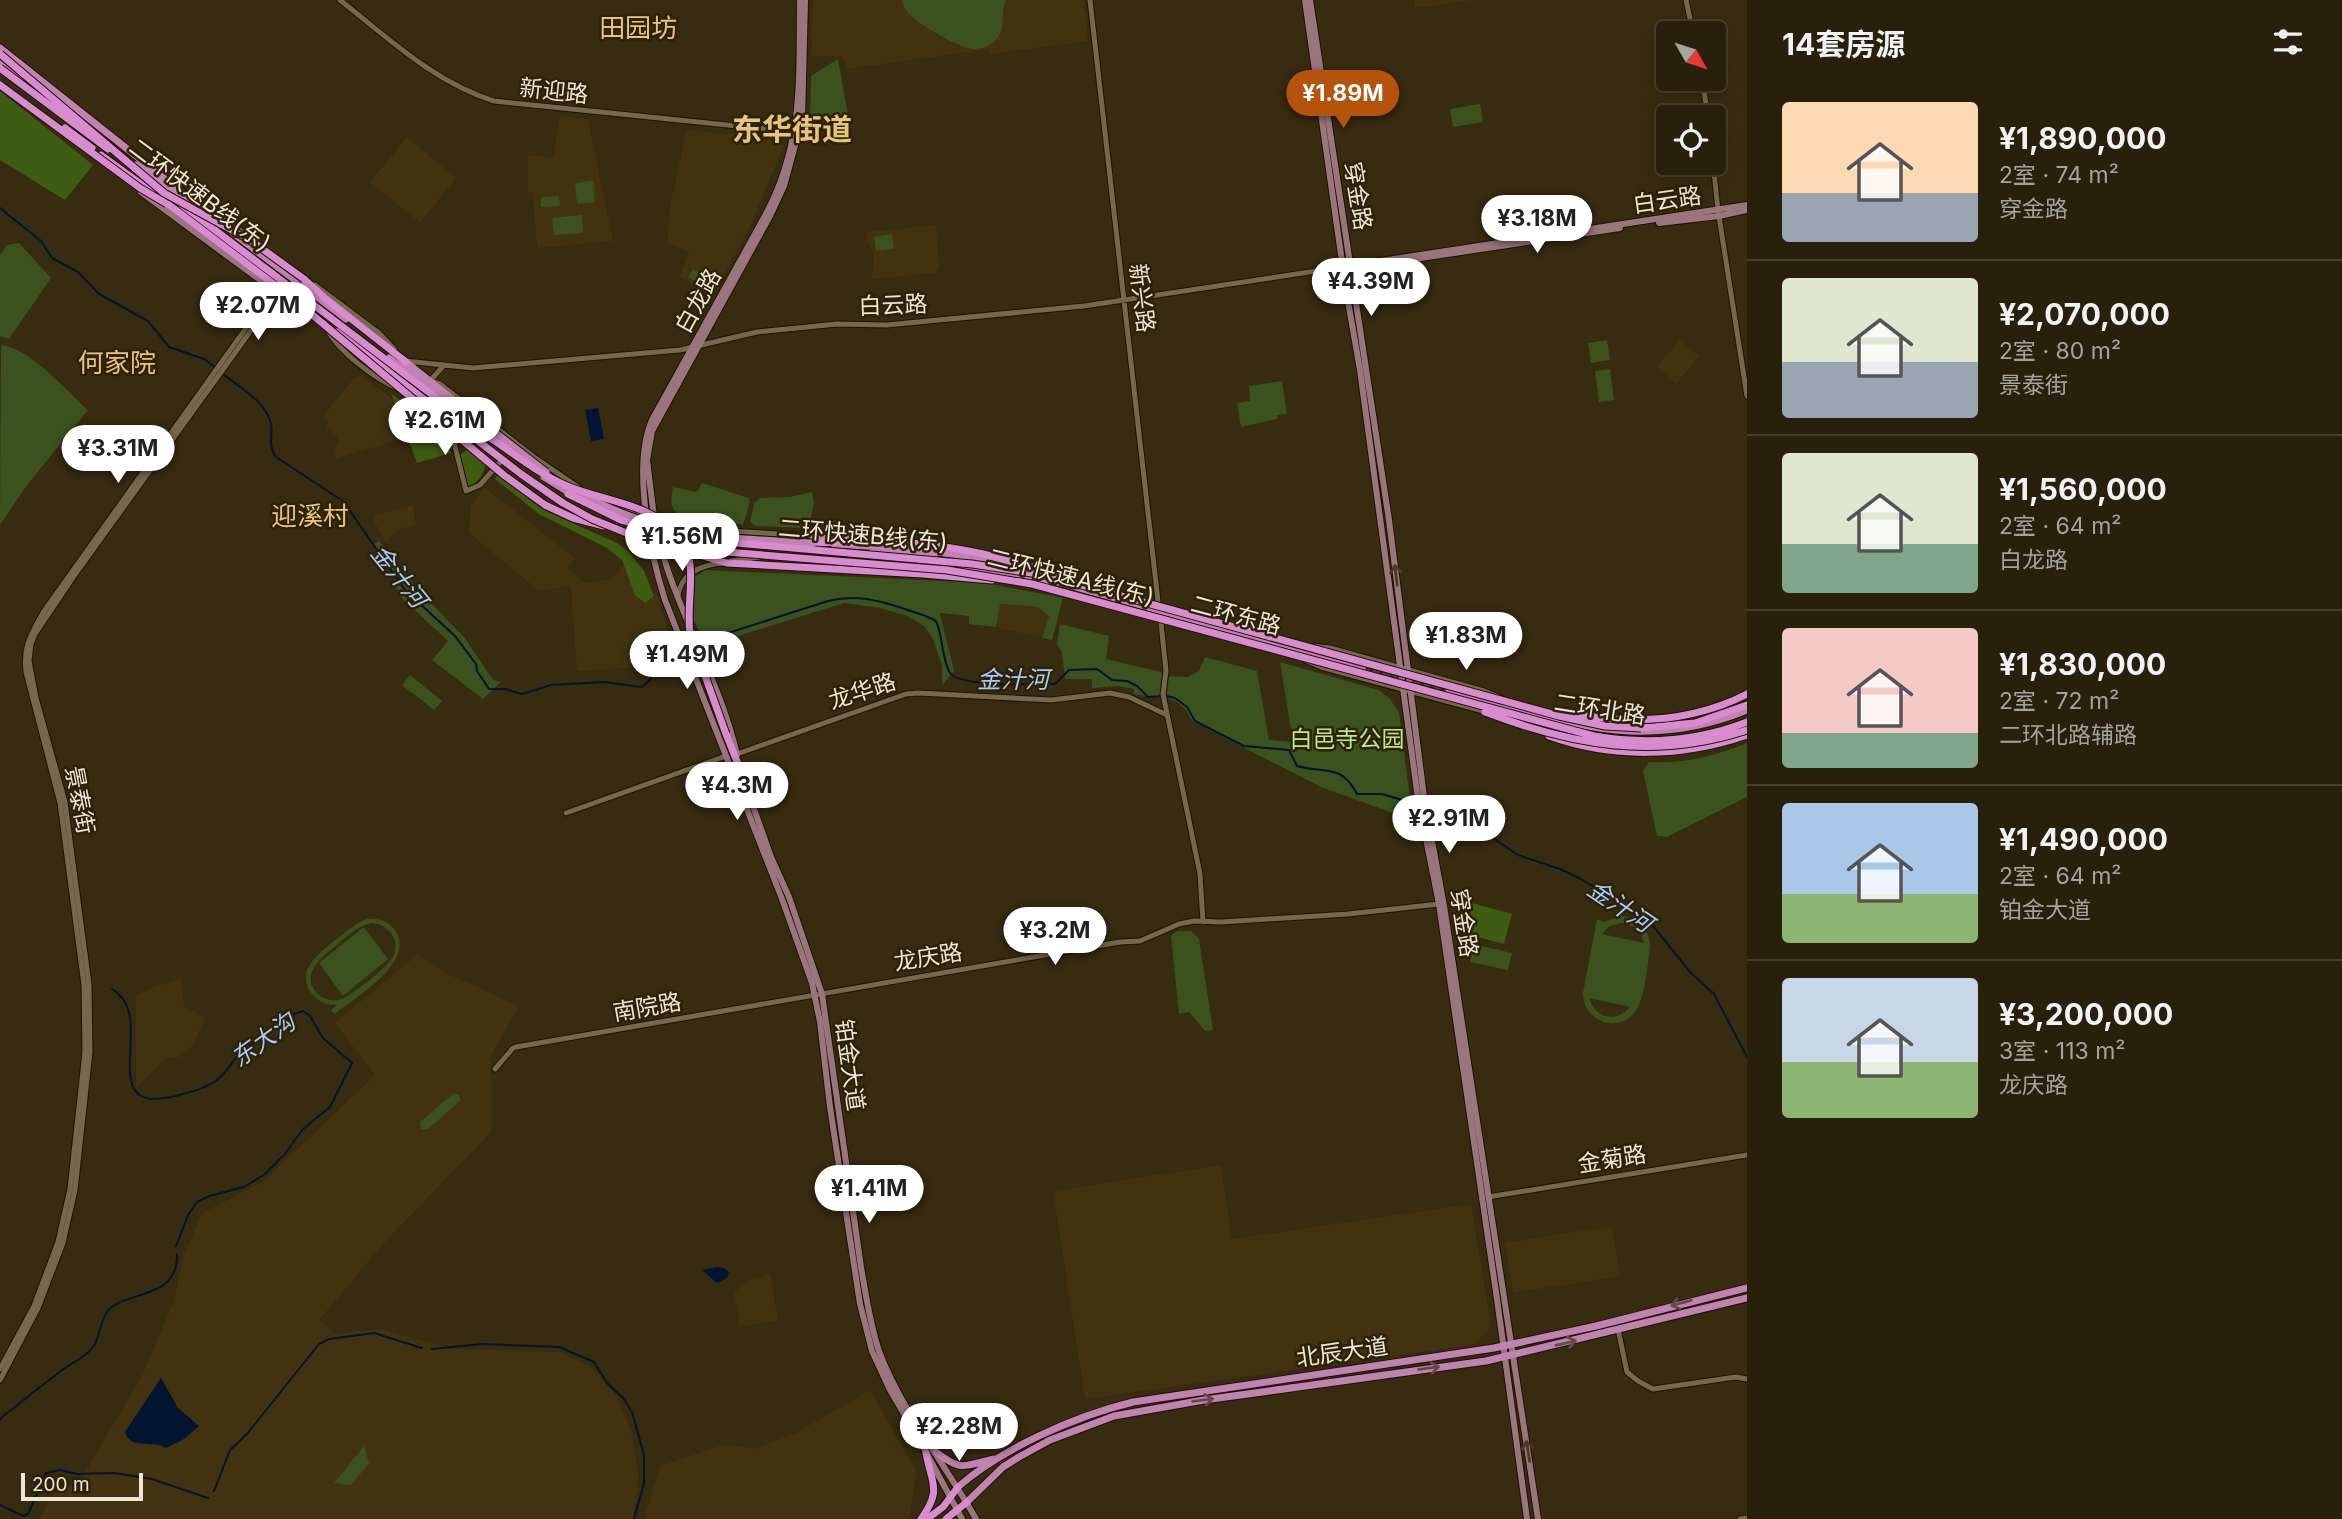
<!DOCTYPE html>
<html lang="zh">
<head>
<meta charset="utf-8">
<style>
  :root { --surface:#29200c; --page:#352d1a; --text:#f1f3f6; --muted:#a5a39d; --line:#453e2d; --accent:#b45309 }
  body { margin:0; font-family:Inter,"Noto Sans SC",sans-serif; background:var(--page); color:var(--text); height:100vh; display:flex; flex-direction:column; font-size:26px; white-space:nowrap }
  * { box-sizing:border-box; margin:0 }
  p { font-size:23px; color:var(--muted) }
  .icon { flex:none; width:38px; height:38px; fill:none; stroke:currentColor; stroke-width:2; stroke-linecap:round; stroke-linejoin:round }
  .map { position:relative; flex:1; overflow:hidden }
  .drawer { display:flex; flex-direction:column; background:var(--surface); width:595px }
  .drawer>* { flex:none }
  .needle { width:46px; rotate:129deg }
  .fabs { position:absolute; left:1656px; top:21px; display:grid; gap:14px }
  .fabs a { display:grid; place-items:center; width:70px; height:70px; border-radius:7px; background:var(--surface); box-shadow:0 7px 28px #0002,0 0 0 2px var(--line); font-size:35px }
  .scale { position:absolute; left:21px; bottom:18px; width:122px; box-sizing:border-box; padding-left:7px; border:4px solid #ede5d5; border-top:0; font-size:19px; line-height:24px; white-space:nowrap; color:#ede5d5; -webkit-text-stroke:5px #2d2106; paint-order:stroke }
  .price { position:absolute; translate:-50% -60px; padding:0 16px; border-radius:24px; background:#fff; color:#222; font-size:23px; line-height:46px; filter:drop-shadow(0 2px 4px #0008) }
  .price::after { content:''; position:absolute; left:50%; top:42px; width:21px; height:16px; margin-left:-10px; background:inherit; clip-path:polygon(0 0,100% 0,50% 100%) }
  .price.on { background:var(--accent); color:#fff }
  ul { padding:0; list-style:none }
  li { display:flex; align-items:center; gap:21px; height:175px; padding:0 35px }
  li+li { border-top:2px solid var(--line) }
  li span { display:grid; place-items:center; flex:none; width:196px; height:140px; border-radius:7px; color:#555 }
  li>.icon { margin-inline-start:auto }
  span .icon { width:84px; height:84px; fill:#fffc; stroke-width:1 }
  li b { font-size:30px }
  h2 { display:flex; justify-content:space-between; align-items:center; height:84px; padding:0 35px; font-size:30px }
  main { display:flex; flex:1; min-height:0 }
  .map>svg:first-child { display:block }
  .built { fill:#42320f }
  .green { fill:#3b521e; fill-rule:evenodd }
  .forest { fill:#3e5d12 }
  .water { fill:#011531 }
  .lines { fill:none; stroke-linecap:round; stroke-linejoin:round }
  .stream { stroke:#011531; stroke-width:2 }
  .primary-tunnel { stroke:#52472e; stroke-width:7; stroke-dasharray:7 3.5; stroke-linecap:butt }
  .tertiary-casing { stroke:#1e1300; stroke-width:7 }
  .secondary-casing { stroke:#1e1300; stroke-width:8 }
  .primary-casing { stroke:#1e1300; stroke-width:9 }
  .trunk-casing { stroke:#1e1300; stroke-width:9 }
  .tertiary { stroke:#76684c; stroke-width:5 }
  .secondary { stroke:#9b757e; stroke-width:6 }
  .primary { stroke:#c082b0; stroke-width:7 }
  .trunk { stroke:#d98bd2; stroke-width:7 }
  .primary-bridge-casing { stroke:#1e1300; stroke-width:9; stroke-linecap:butt }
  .trunk-bridge-casing { stroke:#1e1300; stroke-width:9; stroke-linecap:butt }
  .primary-bridge { stroke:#c082b0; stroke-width:7 }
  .trunk-bridge { stroke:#d98bd2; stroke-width:7 }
  .oneway { stroke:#4e3a2a }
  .oneway2 { stroke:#68484a }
  .labels { text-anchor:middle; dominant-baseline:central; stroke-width:5; stroke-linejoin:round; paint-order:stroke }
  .street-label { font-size:23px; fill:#ede5d5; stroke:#2d2106 }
  .park-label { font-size:23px; fill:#bae986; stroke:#2d2106 }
  .water-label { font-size:24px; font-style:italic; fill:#a4c9fb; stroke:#2d2106 }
  .quarter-label { font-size:26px; fill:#e8c47b; stroke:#2d2106 }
  .district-label { font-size:30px; font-weight:bold; fill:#e8c47b; stroke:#2d2106 }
</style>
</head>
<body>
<main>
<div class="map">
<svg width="1747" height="1519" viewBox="0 0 1747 1519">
  <rect width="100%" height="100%" fill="#372b10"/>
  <path class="built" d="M813,0h271l4,41 -98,13 -1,-5 -142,20 -4,-13h-32z
    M1414,0h54v1l-53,7z
    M560,116l28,3 25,122 -76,7 -4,-55 -5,-1v-37l25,2z
    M687,130l81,8 16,7 -31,75 -40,77 -33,-20 9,-26 -22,-7 4,-43z
    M407,137l49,41 -36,45 -50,-41z
    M936,225l3,42 -4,6 -63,6 2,-22 -7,-17v-8z
    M1680,340l19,16 -23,28 -19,-17z
    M362,376l32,24 14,37 -73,22 -2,-8 5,-10 -2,-6 -10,-8 3,-5 -6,-6 32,-39z
    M485,488l90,70 -8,10 18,15 26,-4 13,-14 12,30 9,8 12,-9 11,35 -29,38 -62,4 -6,-85 -32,5 -70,-58 2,-28z
    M413,505l3,20 -20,5 -10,13 -12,-22 1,-6z
    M999,604l39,3 11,9 -7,22 -46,-11z
    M418,954l32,21 69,31 -28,50v76l-105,109 -67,79 15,13 47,-4 72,20 107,3 31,14 26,30 14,35 8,44 -6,44h-594l13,-24 28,-14 62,-105 31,-73 11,-48 18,-42 62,-32 111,-106 -40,-52z
    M181,978l3,28 21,12 -12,27 -13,12 -14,1 -30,30v-94z
    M1221,1165l11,74 239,-35 20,121 -14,18 -6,2 -386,54 -32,-208z
    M1612,1226l8,50 -107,17 -8,-50z
    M770,1274l8,46 -38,7 -6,-35 15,-12z
    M870,1390l46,80 -6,47 -4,2h-262l16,-53 66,-22 28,5 40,-15z"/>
  <path class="green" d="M902,0h102l2,1c-7,13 2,28 -12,41 -6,5 -13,7 -21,7 -14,-1 -53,-24 -63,-34 -5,-5 -6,-9 -8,-15z
    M838,59l11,62 -27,4 -12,-4 1,-45z
    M1480,104l3,18 -30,5 -3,-18z
    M593,181l2,21 -18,2 -2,-21z
    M559,196l1,10 -19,1v-10z
    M582,215l1,18 -29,2 -2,-17z
    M892,234l2,15 -18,2 -2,-14z
    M19,243l32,35 -42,61 -9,-3v-81l7,-10z
    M693,269l16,9 4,-7 7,4 -7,11 -7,-4 -2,4 -16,-9z
    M1607,340l3,20 -19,3 -3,-20z
    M1,345c30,3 65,46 87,65l-61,75 -27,40z
    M1610,369l4,31 -15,2 -4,-31z
    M1282,381l5,33 -10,1v4l-36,8 -4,-24 13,-2 -1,-15z
    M702,483l47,15 1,4 -7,23 -56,-8c-18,-5 -17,-14 -14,-30l24,5z
    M812,492l2,10 -5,26 -53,-2 -6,-4 4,-18 6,-6 30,-1z
    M379,541l43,53 42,43 29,43 8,2 -18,17 -51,-39 16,-19 -46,-43 -8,-15 5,-5 -25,-34z
    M706,570l279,13 78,15 -11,42 -10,-2 7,-22 -11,-9 -38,-3 -4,23 -27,-3v-8l-29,-3 14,58 -12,14v-19l-9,-27 -9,-13 -17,-10 -27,-8 -36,-5 -138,43 -16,-34 2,-34z
    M1060,624l49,12 -3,23 55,13 2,4 25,1 11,-6 6,-14 52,14 12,69 24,2 -13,-80 99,28 10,8 10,14 12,95 -10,9 -80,-29 -127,-65c-5,-4 -5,-9 -10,-14 -13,-15 -32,-10 -50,-14v-5l-16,-3 -26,2v-9h-27l-3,-27 -5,-7z
    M410,675l32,26 -8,9 -32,-25z
    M1747,743v54l-80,40 -10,-1 -14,-65 6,-9c36,2 65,-6 98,-19z
    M1620,916c18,1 29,12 30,30 -2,17 -5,53 -15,66 -18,23 -52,8 -52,-19l14,-74 7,3zM1621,923c12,1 20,7 23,20l-42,-9 8,-8zM1589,999l1,-1 40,9c-13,16 -34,12 -41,-8z
    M367,919c11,-1 23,2 29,13 19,31 -41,65 -61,82l-4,-4 6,-5c-10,0 -19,-3 -25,-11 -19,-24 10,-43 27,-57 9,-7 17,-14 28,-18zM371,923c18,1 30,17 22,34 -4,9 -45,42 -55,43 -7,1 -15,-1 -20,-6 -21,-20 7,-39 21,-51 10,-8 19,-17 32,-20z
    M364,927l24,32 -45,37 -24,-33z
    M1177,931h14l8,8 14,91 -8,1 -16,-19 -10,2 -8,-78z
    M1473,944l39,9 -4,17 -38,-8z
    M454,1093l5,2 1,6 -32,28 -7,1 -1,-8z
    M364,1446l5,17 -18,22 -17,-2z"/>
  <path class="forest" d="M0,91l93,74 -28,35 -65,-40z
    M391,393l54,43 6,17 -34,10z
    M467,450l19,14c-4,12 -7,19 -19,23l-7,-32z
    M498,475l47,36 72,32 11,8 16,20 10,25 -9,7 -10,-8 -13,-35 -15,-12 -68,-34 -44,-35z
    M1472,903l40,11 -8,30 -37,-10z"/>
  <path class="water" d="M598,408l6,31 -13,2 -6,-31z
    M717,1267l7,1 5,4 -2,6 -10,5 -15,-13z
    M161,1378l17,30 21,18 -15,13 -18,9c-13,-9 -36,3 -41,-16z"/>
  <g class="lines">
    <path class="stream" d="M0,208l41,33 11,17 26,14 21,22 49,27 21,26 35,12 12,9
      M223,374c15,12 41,27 47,46 5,14 -4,23 6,37l67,44 62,89 50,46 21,28 1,7 12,18h16l17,5 29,-9 53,-3 38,5c15,-9 19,-33 36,-38
      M703,641l125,-40c28,-7 50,-1 77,8 10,4 22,6 31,12 7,14 6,42 15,53 10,13 86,10 104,10l14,-14 28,-1 15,11 15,1 10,5 11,11 12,-1
      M1166,696l9,2 12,9 8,14 49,25 45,4 8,16c28,8 44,-3 60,28h25l27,8
      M1442,818l48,18 28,19 42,14 19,9 52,31 19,13 41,51 23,21 33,63
      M112,989c39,23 1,90 29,107 14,9 63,-6 76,-16 10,-8 16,-19 24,-29 3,-4 9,-5 13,-9 16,-11 30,-26 49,-31l7,5 13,22 29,25 -22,44 -27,22 -19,26 -19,19 -21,13 -35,9 -12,6 -9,13 -12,31
      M432,1349l50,-5 77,3 35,15 13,21 16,15 9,14 12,43v28l-10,36
      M0,1420l2,-3c20,-15 40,-32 60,-47 10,-7 24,-13 31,-23 7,-10 7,-26 14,-35 16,-22 72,-11 70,-58
      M214,1491l16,-41 17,-16 72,-90 10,-5 45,-6 48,15
      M0,1505l23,11 5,-2 18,-41 14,-3 17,4 37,-1 38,6 56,19"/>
    <path class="primary-tunnel" d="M1363,667l86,23"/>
    <defs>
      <path id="tertiary" d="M340,0c48,38 94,82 154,101l301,31
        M1090,0l68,601
        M1686,0l7,33
        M1702,79l6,38
        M1713,163l5,47 29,186
        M198,201l49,34
        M315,285l64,48 15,16
        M327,329c12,23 48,50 72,60
        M405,361l68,7 207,-18 77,-18 80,-8 50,1 197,-19 259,-39
        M444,365l-14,16 10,3 94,73 44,30
        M448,418l18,73 14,-6 22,-25
        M605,501l44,16
        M665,521l48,9 100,6
        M731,561l29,-4
        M891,562l33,3
        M678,595c4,-22 23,-30 44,-32
        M1161,623l5,48 -3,23 37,180 3,48
        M1313,646l17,2 154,43 15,6
        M1305,660l16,7 166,45
        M737,754l169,-60 12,-1 133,7 59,-7 19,4 38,18
        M566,813l160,-57
        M495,1069l18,-21 3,-1 604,-105 20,-1 39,-17 15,-3 27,1 127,-8 91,-10
        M1488,1197l259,-42
        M1618,1329l9,43 11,9 15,8 83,-12 11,2
        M0,1369l34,-63 24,-64 12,-53 15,-137 -1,-67 -24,-182 -34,-131c-3,-27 5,-37 18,-61l222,-311 3,-4v-10
        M0,1380l38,-72 25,-65 12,-53 15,-138 -1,-68 -24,-182 -29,-104 -7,-37 2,-17 4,-10 39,-58 194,-269 6,-7 9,-3
        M1740,1519l7,-1"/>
      <path id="secondary" d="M800,0c-1,78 4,142 -34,214l-114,206c-20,46 -2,133 13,180l117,299 30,84 8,39 10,85 30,197 12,47 18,39 30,51 42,78
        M1305,0l41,290 14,80 58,429 21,105 58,395 30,220
        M1310,0l79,520 35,277 20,109 94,613
        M141,192l142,105 16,9
        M1659,223l60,-7 28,-6
        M1348,266l399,-61
        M1348,269l272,-41
        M654,517l-7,-57 5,-29 118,-215 14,-30 18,-66 3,-120
        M656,528c17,79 63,148 81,227
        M741,772l30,85 18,40 33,97 39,273c5,29 9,57 18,84 22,59 66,113 97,168"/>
      <path id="primary" d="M0,48l213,169
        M0,63l43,31
        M136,165l46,35
        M233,233l113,86
        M389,358l63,48
        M402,359l68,54
        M813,536l25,5
        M845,540l16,-5
        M834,544c62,4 122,6 182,24
        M873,552l61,6
        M959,565l87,18
        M932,566l30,1
        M1043,578l320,89
        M1449,690c106,29 190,65 298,20
        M936,1452c27,21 28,13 58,7
        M958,1487c44,-39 118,-71 175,-85l361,-54 102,-22 151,-38
        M967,1502l36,-35 16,-10 31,-17 64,-24 90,-16 282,-39 261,-63"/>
      <path id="trunk" d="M101,155l51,37
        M164,201l144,109
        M182,205l286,217
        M304,279l22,20 80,63
        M337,332l184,142 42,29
        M545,505l28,13 31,8
        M813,543c15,1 29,-3 43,-3 67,1 134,11 197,34
        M668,546l59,17 196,11 69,6
        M1641,728l54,-5 52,-18
        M726,734l16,40
        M1549,736c64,23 134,21 198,-1
        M921,1519c21,-29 11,-34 5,-66
        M927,1519l16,-12 15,-20
        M946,1519l21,-17"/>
    </defs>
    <use href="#tertiary" class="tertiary-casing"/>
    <use href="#secondary" class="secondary-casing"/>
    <use href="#primary" class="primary-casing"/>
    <use href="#trunk" class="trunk-casing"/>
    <use href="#tertiary" class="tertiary"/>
    <use href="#secondary" class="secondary"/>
    <use href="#primary" class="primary"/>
    <use href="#trunk" class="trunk"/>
    <defs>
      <path id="primary-bridge" d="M470,413l76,59
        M466,417l16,12
        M544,477l29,18
        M577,492c81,45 146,46 236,51"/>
      <path id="trunk-bridge" d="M0,54l164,139 86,47 54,39
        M0,68l108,81
        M0,85l140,103 27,16
        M65,128l27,20
        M303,307l202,169 40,29
        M476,428c29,19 59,44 91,58 36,15 86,18 112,50
        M568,494l53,26 70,19 281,25 73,11 514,141 46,10 36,2
        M563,503l29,16 32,13 65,17 258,21 85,14 562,152c52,9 104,5 153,-14
        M686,546c10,29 0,58 4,88l36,100
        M1560,711c64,14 128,13 187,-17
        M1485,712c89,34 170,48 262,18"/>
    </defs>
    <use href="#primary-bridge" class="primary-bridge-casing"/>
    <use href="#trunk-bridge" class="trunk-bridge-casing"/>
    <use href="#primary-bridge" class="primary-bridge"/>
    <use href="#trunk-bridge" class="trunk-bridge"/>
  </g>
  <defs><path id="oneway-shaft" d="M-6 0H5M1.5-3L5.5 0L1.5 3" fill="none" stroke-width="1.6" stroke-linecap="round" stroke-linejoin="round" transform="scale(1.75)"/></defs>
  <g class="oneway">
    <use href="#oneway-shaft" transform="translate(1396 575) rotate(-97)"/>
    <use href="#oneway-shaft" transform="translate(1528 1451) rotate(-99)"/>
  </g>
  <g class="oneway2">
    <use href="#oneway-shaft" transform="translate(1681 1303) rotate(165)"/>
    <use href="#oneway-shaft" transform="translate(1566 1343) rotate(-13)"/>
    <use href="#oneway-shaft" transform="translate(1429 1368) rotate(-7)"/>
    <use href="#oneway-shaft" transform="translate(1203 1400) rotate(-8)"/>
  </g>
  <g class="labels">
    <g class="street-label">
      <text transform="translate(554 91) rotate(6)">新迎路</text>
      <text transform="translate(200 195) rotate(37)">二环快速B线(东)</text>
      <text transform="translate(1358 196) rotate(81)">穿金路</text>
      <text transform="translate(1667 200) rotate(-8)">白云路</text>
      <text transform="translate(1142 298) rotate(83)">新兴路</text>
      <text transform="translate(698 301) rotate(-61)">白龙路</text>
      <text transform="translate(893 305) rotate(-2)">白云路</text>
      <text transform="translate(863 535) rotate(5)">二环快速B线(东)</text>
      <text transform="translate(1071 577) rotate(14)">二环快速A线(东)</text>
      <text transform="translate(1236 615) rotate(15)">二环东路</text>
      <text transform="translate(862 691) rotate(-18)">龙华路</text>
      <text transform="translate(1600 709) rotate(9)">二环北路</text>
      <text transform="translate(80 800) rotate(79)">景泰街</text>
      <text transform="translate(1464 923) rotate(81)">穿金路</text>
      <text transform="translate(928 957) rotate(-9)">龙庆路</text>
      <text transform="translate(647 1007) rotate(-10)">南院路</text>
      <text transform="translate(850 1065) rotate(82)">铂金大道</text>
      <text transform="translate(1612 1159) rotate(-9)">金菊路</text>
      <text transform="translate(1342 1352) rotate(-8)">北辰大道</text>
    </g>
    <g class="park-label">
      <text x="1347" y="739">白邑寺公园</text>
    </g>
    <g class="water-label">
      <text transform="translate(399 576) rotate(51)">金汁河</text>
      <text x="1013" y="679">金汁河</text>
      <text transform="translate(1620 906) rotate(34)">金汁河</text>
      <text transform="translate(263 1040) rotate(-36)">东大沟</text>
    </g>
    <g class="quarter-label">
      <text x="638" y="27">田园坊</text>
      <text x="117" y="362">何家院</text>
      <text x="310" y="515">迎溪村</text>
    </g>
    <g class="district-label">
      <text x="792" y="129">东华街道</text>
    </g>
  </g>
</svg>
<div class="fabs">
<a><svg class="needle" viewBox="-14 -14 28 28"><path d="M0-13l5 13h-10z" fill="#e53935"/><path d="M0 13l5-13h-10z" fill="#a5a39d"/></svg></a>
<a><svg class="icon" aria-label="locate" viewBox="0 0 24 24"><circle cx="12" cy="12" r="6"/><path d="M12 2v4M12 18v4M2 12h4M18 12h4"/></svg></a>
</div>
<div class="scale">200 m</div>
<b class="price on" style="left:1343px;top:130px">¥1.89M</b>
<b class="price" style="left:1537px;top:255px">¥3.18M</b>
<b class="price" style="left:1371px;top:318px">¥4.39M</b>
<b class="price" style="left:258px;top:342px">¥2.07M</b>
<b class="price" style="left:445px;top:457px">¥2.61M</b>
<b class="price" style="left:118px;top:485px">¥3.31M</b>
<b class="price" style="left:682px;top:573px">¥1.56M</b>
<b class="price" style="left:1466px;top:672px">¥1.83M</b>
<b class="price" style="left:687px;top:691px">¥1.49M</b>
<b class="price" style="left:737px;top:822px">¥4.3M</b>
<b class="price" style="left:1449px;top:855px">¥2.91M</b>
<b class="price" style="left:1055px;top:967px">¥3.2M</b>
<b class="price" style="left:869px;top:1225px">¥1.41M</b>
<b class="price" style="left:959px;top:1463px">¥2.28M</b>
</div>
<section class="drawer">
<h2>14套房源<svg class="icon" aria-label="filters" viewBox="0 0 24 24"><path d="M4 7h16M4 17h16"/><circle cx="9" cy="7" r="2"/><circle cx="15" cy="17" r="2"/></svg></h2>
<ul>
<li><span style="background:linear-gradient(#ffd9b3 65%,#9aa5b1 0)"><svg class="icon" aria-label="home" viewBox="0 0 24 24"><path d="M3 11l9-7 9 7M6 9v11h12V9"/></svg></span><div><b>¥1,890,000</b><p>2室 · 74 m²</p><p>穿金路</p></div></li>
<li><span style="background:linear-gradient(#dfe7d0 60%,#9aa5b1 0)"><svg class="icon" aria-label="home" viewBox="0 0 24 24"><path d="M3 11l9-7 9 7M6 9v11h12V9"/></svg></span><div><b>¥2,070,000</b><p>2室 · 80 m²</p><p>景泰街</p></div></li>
<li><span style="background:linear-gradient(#dfe7d0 65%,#7fa58c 0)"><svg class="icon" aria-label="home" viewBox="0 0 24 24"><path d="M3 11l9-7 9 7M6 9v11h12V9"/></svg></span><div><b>¥1,560,000</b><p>2室 · 64 m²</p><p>白龙路</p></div></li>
<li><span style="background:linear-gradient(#f6c9c9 75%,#7fa58c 0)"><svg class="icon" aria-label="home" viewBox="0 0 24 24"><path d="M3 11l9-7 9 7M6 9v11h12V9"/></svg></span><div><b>¥1,830,000</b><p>2室 · 72 m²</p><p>二环北路辅路</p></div></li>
<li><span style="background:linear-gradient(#a9c7e8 65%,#8fb573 0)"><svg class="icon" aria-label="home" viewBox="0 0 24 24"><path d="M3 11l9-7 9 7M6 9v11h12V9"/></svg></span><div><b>¥1,490,000</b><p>2室 · 64 m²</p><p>铂金大道</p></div></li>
<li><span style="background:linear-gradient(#c9d6e8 60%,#8fb573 0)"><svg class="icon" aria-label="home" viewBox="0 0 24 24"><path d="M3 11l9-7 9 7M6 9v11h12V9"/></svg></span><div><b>¥3,200,000</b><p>3室 · 113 m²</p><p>龙庆路</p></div></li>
</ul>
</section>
</main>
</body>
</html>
